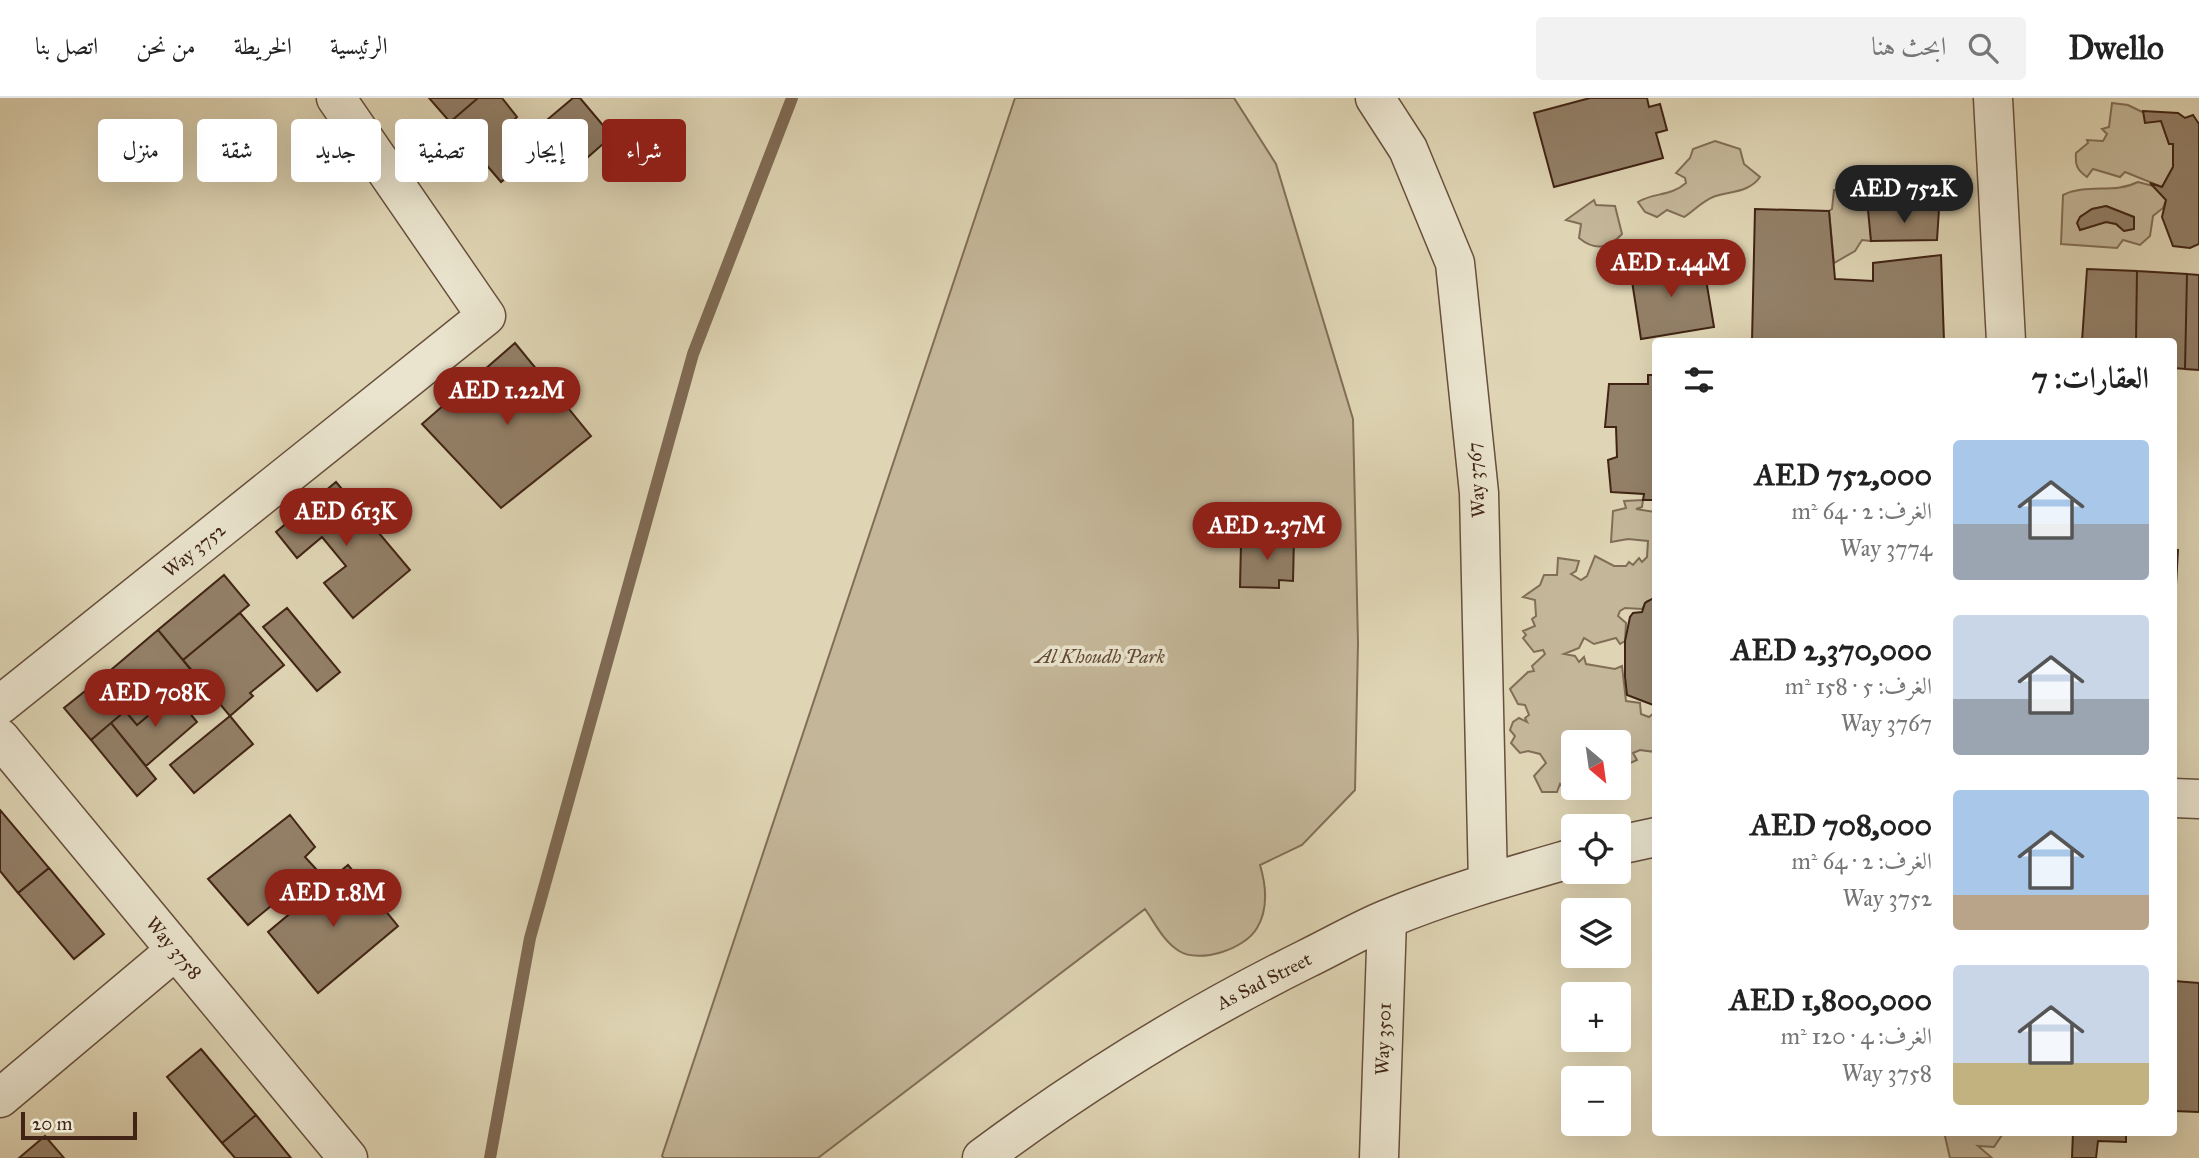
<!DOCTYPE html>
<html lang="ar">
<head>
<meta charset="utf-8">
<style>
  :root { --surface:#fff; --page:#f2f2f2; --text:#222; --muted:#767676; --line:#e0e0e0; --accent:#8f2418 }
  body { margin:0; font-family:"IM FELL Great Primer",Amiri,serif; background:var(--page); color:var(--text); direction:rtl; height:100vh; display:flex; flex-direction:column; font-size:26px; white-space:nowrap }
  * { box-sizing:border-box; margin:0 }
  p { font-size:23px; color:var(--muted) }
  .icon { flex:none; width:38px; height:38px; fill:none; stroke:currentColor; stroke-width:2; stroke-linecap:round; stroke-linejoin:round }
  .map { position:relative; flex:1; overflow:hidden; direction:ltr }
  .drawer { position:absolute; left:1652px; top:240px; width:525px; height:798px; display:flex; flex-direction:column; background:var(--surface); border-radius:7px; box-shadow:0 7px 28px #0002; direction:rtl }
  .drawer>* { flex:none }
  .guide { position:absolute; left:21px; top:21px; width:665px; height:63px; direction:rtl; display:flex; gap:14px }
  .needle { width:46px; rotate:151deg }
  .buttons { position:absolute; left:1561px; top:632px; display:grid; gap:14px }
  .buttons a { display:grid; place-items:center; width:70px; height:70px; border-radius:7px; background:var(--surface); box-shadow:0 7px 28px #0002; font-size:35px }
  .scale { position:absolute; left:21px; bottom:18px; width:116px; box-sizing:border-box; padding-left:7px; border:4px solid #412415; border-top:0; font-size:19px; line-height:24px; white-space:nowrap; color:#412415; -webkit-text-stroke:5px #eae4ce; paint-order:stroke }
  .price { position:absolute; translate:-50% -60px; padding:0 16px; border-radius:24px; background:var(--accent); color:#fff; font-size:23px; line-height:46px; filter:drop-shadow(0 2px 4px #0008) }
  .price::after { content:''; position:absolute; left:50%; top:42px; width:21px; height:16px; margin-left:-10px; background:inherit; clip-path:polygon(0 0,100% 0,50% 100%) }
  .price.current { background:#222; color:#fff }
  ul { padding:0; list-style:none }
  li { display:flex; align-items:center; gap:21px; height:175px; padding:0 28px }
  li span { display:grid; place-items:center; flex:none; width:196px; height:140px; border-radius:7px; color:#555 }
  li>.icon { margin-inline-start:auto }
  span .icon { width:84px; height:84px; fill:#fffc; stroke-width:1 }
  li b { font-size:30px }
  h2 { display:flex; justify-content:space-between; align-items:center; height:84px; padding:0 28px; font-size:30px }
  .tag { padding:0 24px; border-radius:7px; background:var(--surface); box-shadow:0 7px 28px #0002; font-size:24px; line-height:63px }
  .tag.current { background:var(--accent); color:#fff }
  header { display:flex; align-items:center; gap:42px; box-sizing:border-box; height:98px; padding:0 35px; background:var(--surface); border-bottom:2px solid var(--line) }
  header strong { font-size:33px }
  nav { display:flex; gap:38px; margin-inline-start:auto; font-size:24px }
  .search { width:490px; height:63px; background:var(--page); display:flex; align-items:center; gap:18px; box-sizing:border-box; padding:0 24px; border-radius:7px; color:var(--muted); font-size:26px }
  .map>svg:first-child { display:block }
  .green { fill:#c4b799; stroke:#826e57; stroke-width:2; fill-rule:evenodd }
  .lines { fill:none; stroke-linecap:round; stroke-linejoin:round }
  .stream { stroke:#7f6a54; stroke-width:12 }
  .building { fill:#938068; stroke:#412415; stroke-width:2 }
  .minor-casing { stroke:#68503d; stroke-width:41 }
  .minor { stroke:#eae4ce; stroke-width:38 }
  .labels { text-anchor:middle; dominant-baseline:central; stroke-width:7; stroke-linejoin:round; paint-order:stroke }
  .street-label { font-size:19px; fill:#412415; stroke:#eae4ce }
  .park-label { font-size:19px; font-style:italic; fill:#624936; stroke:#eae4ce }
</style>
</head>
<body>
<header>
<strong>Dwello</strong>
<div class="search"><svg class="icon" aria-label="search" viewBox="0 0 24 24"><circle cx="10" cy="10" r="6"/><path d="M15 15l6 6"/></svg>ابحث هنا</div>
<nav><a>الرئيسية</a><a>الخريطة</a><a>من نحن</a><a>اتصل بنا</a></nav>
</header>
<div class="map">
<svg width="2199" height="1060" viewBox="0 0 2199 1060">
  <rect width="100%" height="100%" fill="#dfd5b4"/>
  <filter id="stains"><feTurbulence type="fractalNoise" baseFrequency=".00286" numOctaves="4"/><feColorMatrix values="0 0 0 0 .2 0 0 0 0 .09 0 0 0 0 .02 0 0 0 .5 -.17"/></filter>
  <radialGradient id="worn" r=".72"><stop offset=".6" stop-color="#630" stop-opacity="0"/><stop offset="1" stop-color="#630" stop-opacity=".3"/></radialGradient>
  <path class="green" d="M1015,0h219l42,66 77,255 5,224 -3,147 -53,55 -42,20c6,20 9,43 -3,63 -12,21 -57,36 -78,23 -16,-10 -24,-28 -34,-42l-327,249h-154l-2,-2z
    M2112,5l16,2 33,16 8,23h4v23l-11,20 -37,-15 -5,5 -27,-8 -6,8c-10,-7 -12,-12 -11,-24l12,-10 -1,-3 16,1 4,-7 -5,-5 7,-2z
    M1715,43l25,8 4,15 16,13c-11,16 -31,14 -47,20 -12,5 -19,14 -29,20l-17,-7 -10,7 -12,-5 -7,-10c16,-10 32,-5 48,-19l-1,-5 -9,-5 14,-15 3,-9z
    M2138,84l19,5 9,13 -3,8 -10,8 -3,20 -10,9 -17,-5 -6,8 -56,-4 2,-49c25,-12 51,-1 75,-13zM2106,108l28,11v12l-10,2 -8,-7 -10,-2 -26,8v-13l12,-8z
    M1834,92l64,7 -2,12 -27,1 2,31 -9,-1 -7,11 -21,12 -5,-52 3,-2z
    M1594,102l2,5 19,1 7,28c-14,15 -27,17 -43,4l2,-14 -15,-4z
    M1643,402l-1,7 -6,2 19,3v87l-8,2 -5,8 -17,-1 -5,3 -2,5 8,7 -1,18 -5,3 -4,-6 -22,6 -10,-6 -5,10 -15,6 11,2 4,6 5,-5 2,7 29,5 7,-3 4,35 14,2 1,11 8,3 6,-5v40l-15,-2 -7,3 4,7 -18,8v-26h-46l-2,45 -7,2 -4,-5 -3,8h-15l-8,-16 12,-13 -6,-9 -12,-3 -8,2 -9,-10 4,-7 -5,-6 3,-8 6,-4 8,4 -2,-4 4,-3 -4,-10 -7,-1 -8,-15 18,-17 6,-1 -2,-5 13,-12 -2,-4 -9,2 -11,-14 3,-3 -3,-4 12,-5 -3,-7 4,-3 -1,-16 -12,-3 17,-12 4,-10h13l1,-17 21,3 -3,10 -5,3 10,6 6,-4 8,-20 19,10h12l3,-4 4,3 6,-7 3,4 5,-5 1,-16 -20,-2 -17,3 2,-31 13,-3 -2,-7z
    M1944,1034h60l-10,15 -16,-1 14,12h-42z"/>
  <g class="lines">
    <path class="stream" d="M490,1060l40,-220 163,-584 99,-256"/>
  </g>
  <path class="building" d="M429,0h49l-28,24z
    M478,0h24l15,19 -6,6 8,9 -8,7 18,20 -28,23 -51,-60z
    M573,0h7l32,38 -41,36 -36,-42z
    M1590,0h57l2,9 11,-3 7,26 -11,3 7,25 -109,29 -20,-74z
    M2143,13l35,2 7,5 8,-3 6,9v120l-9,4 -17,-2 -11,-29 4,-17 -16,-17 12,4 11,-20v-23h-4l-8,-23 -16,2z
    M2106,108l28,11v12l-10,2 -8,-7 -10,-2 -26,8 -3,-7 3,-6 12,-8z
    M1755,111l74,2 6,68 38,2v-18l68,-8 3,86h-192z
    M1939,111l-2,31 -66,1 -3,-31z
    M1644,162l2,11 57,-9 11,65 -73,12 -12,-77z
    M2087,171l50,2 -1,70h-54z
    M2137,173l50,3 -2,95 -11,-1v-27h-38z
    M2187,176l12,1v95l-14,-1z
    M515,245l76,93 -90,72 -79,-84z
    M1648,277h8v125h-13l1,-6 -33,-2 -3,-32 9,-3 -1,-30h-11l4,-43h39z
    M336,384l74,88 -57,48 -29,-35 22,-17 -24,-29 -25,21 -21,-26z
    M1255,439h39l-1,44 -14,-1v8l-39,-1 1,-43h13z
    M2174,452h4l-4,70z
    M224,477l25,30 -66,55 -25,-30z
    M1652,501h4v107l-29,-11 -2,-18v-36l5,-24 3,-4 9,-1 3,-9z
    M287,510l53,64 -23,19 -54,-64z
    M240,515l44,52 -34,28 3,3 -23,20 -47,-56z
    M158,532l38,46 -59,49 -38,-45z
    M99,582l26,31 -34,29 -27,-32z
    M174,596l23,28 -51,44 -35,-43 14,-12 12,14z
    M230,618l23,28 -59,49 -24,-28z
    M111,625l45,56 -19,17 -46,-56z
    M0,712l49,58 -31,25 -18,-22z
    M290,717l25,32 -10,10 11,12 -68,56 -40,-46z
    M348,767l50,61 -80,67 -50,-61z
    M49,770l55,66 -30,25 -56,-66z
    M2174,883l25,2v129l-25,-1z
    M201,951l55,66 -34,28 -55,-66z
    M256,1017l35,43h-56l-13,-15z
    M2073,1034h53v10l-28,-1 -2,17h-24z
    M45,1038l19,22h-45z"/>
  <g class="lines">
    <defs>
      <path id="minor" d="M1375,0l33,51 47,114 24,230 9,390
        M1993,0l13,243
        M0,607l486,-389 -150,-218
        M0,640l348,420
        M2174,700l25,1
        M1619,747l37,-8
        M0,1000l176,-148
        M982,1060c103,-77 209,-142 324,-199 27,-13 54,-29 81,-40 60,-25 124,-43 186,-61
        M1379,1060l8,-239"/>
    </defs>
    <use href="#minor" class="minor-casing"/>
    <use href="#minor" class="minor"/>
  </g>
  <g class="labels">
    <g class="street-label">
      <text transform="translate(1476 382) rotate(-94)">Way 3767</text>
      <text transform="translate(194 452) rotate(-39)">Way 3752</text>
      <text transform="translate(174 850) rotate(50)">Way 3758</text>
      <text transform="translate(1264 883) rotate(-27)">As Sad Street</text>
      <text transform="translate(1383 941) rotate(-88)">Way 3501</text>
    </g>
    <g class="park-label">
      <text x="1100" y="558">Al Khoudh Park</text>
    </g>
  </g>
  <rect width="100%" height="100%" filter="url(#stains)"/>
  <rect width="100%" height="100%" fill="url(#worn)"/>
</svg>
<div class="buttons">
<a><svg class="needle" viewBox="-14 -14 28 28"><path d="M0-13l5 13h-10z" fill="#e53935"/><path d="M0 13l5-13h-10z" fill="#767676"/></svg></a>
<a><svg class="icon" aria-label="locate" viewBox="0 0 24 24"><circle cx="12" cy="12" r="6"/><path d="M12 2v4M12 18v4M2 12h4M18 12h4"/></svg></a>
<a><svg class="icon" aria-label="layers" viewBox="0 0 24 24"><path d="M12 4l9 5-9 5-9-5zM3 14l9 5 9-5"/></svg></a>
<a>+</a>
<a>−</a>
</div>
<div class="scale">20 m</div>
<b class="price current" style="left:1904px;top:127px">AED 752K</b>
<b class="price" style="left:1671px;top:201px">AED 1.44M</b>
<b class="price" style="left:507px;top:329px">AED 1.22M</b>
<b class="price" style="left:346px;top:450px">AED 613K</b>
<b class="price" style="left:1267px;top:464px">AED 2.37M</b>
<b class="price" style="left:155px;top:631px">AED 708K</b>
<b class="price" style="left:333px;top:831px">AED 1.8M</b>
<div class="guide">
<a class="tag current">شراء</a>
<a class="tag">إيجار</a>
<a class="tag">تصفية</a>
<a class="tag">جديد</a>
<a class="tag">شقة</a>
<a class="tag">منزل</a>
</div>
<section class="drawer">
<h2>العقارات: 7<svg class="icon" aria-label="filters" viewBox="0 0 24 24"><path d="M4 7h16M4 17h16"/><circle cx="9" cy="7" r="2"/><circle cx="15" cy="17" r="2"/></svg></h2>
<ul>
<li><span style="background:linear-gradient(#a9c7e8 60%,#9aa5b1 0)"><svg class="icon" aria-label="home" viewBox="0 0 24 24"><path d="M3 11l9-7 9 7M6 9v11h12V9"/></svg></span><div><b>AED 752,000</b><p>الغرف: 2 · 64 m²</p><p>Way 3774</p></div></li>
<li><span style="background:linear-gradient(#c9d6e8 60%,#9aa5b1 0)"><svg class="icon" aria-label="home" viewBox="0 0 24 24"><path d="M3 11l9-7 9 7M6 9v11h12V9"/></svg></span><div><b>AED 2,370,000</b><p>الغرف: 5 · 158 m²</p><p>Way 3767</p></div></li>
<li><span style="background:linear-gradient(#a9c7e8 75%,#b9a48a 0)"><svg class="icon" aria-label="home" viewBox="0 0 24 24"><path d="M3 11l9-7 9 7M6 9v11h12V9"/></svg></span><div><b>AED 708,000</b><p>الغرف: 2 · 64 m²</p><p>Way 3752</p></div></li>
<li><span style="background:linear-gradient(#c9d6e8 70%,#c2b280 0)"><svg class="icon" aria-label="home" viewBox="0 0 24 24"><path d="M3 11l9-7 9 7M6 9v11h12V9"/></svg></span><div><b>AED 1,800,000</b><p>الغرف: 4 · 120 m²</p><p>Way 3758</p></div></li>
</ul>
</section>
</div>
</body>
</html>
